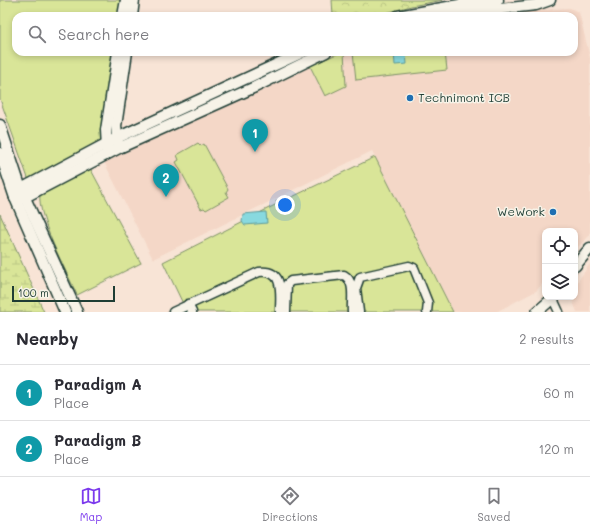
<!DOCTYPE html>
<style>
body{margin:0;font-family:Mali,sans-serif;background:#f2f2f3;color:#2b2b33}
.controls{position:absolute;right:12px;bottom:12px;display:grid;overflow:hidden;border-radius:8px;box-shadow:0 2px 6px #0003}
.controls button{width:36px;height:36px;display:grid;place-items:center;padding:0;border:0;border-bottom:1px solid #e1e1e2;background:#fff;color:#2b2b33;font:20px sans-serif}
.scale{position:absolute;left:12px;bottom:10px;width:103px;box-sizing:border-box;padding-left:4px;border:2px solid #1f3d34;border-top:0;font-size:11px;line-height:14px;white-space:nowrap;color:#1f3d34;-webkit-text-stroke:3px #f7f3e8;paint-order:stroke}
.you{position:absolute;left:285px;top:205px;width:14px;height:14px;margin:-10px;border:3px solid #fff;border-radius:50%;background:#1a73e8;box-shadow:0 0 0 6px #1a73e833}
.badge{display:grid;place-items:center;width:26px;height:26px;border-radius:50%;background:#7c3aed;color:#fff;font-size:13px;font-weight:700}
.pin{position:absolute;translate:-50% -33px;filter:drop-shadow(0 1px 2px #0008)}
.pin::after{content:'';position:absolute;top:21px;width:14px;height:12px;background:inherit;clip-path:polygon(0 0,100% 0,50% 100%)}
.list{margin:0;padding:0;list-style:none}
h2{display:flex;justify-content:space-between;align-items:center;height:52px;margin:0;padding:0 16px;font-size:17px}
h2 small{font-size:13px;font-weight:400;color:#7c7c81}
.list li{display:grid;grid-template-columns:26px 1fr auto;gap:12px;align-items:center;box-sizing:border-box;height:56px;padding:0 16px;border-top:1px solid #e1e1e2}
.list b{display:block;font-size:15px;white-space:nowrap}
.list p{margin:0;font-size:13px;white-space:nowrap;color:#7c7c81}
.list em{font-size:13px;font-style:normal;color:#7c7c81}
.icon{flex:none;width:22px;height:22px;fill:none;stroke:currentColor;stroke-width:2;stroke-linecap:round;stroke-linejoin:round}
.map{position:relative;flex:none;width:590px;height:312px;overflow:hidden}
.search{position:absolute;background:#fff;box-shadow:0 2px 6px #0003;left:12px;right:12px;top:12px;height:44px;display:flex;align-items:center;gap:10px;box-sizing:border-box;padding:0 14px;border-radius:12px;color:#7c7c81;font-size:15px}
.sheet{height:164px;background:#fff}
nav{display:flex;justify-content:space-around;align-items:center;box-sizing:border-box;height:56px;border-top:1px solid #e1e1e2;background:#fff;font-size:11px;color:#7c7c81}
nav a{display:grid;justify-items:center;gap:2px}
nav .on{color:#7c3aed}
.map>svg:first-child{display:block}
.built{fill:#f4d7c7}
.grass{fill:#d9e598;stroke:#7c9166}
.wetland{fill:url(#wetland-marsh);stroke:#7c9166}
.park{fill:url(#park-crowns);stroke:#7c9166}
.water{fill:#88d9df;stroke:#5e9b9b}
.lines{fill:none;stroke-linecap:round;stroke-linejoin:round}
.minor-casing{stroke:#1f3d34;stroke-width:11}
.tertiary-casing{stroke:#1f3d34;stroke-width:13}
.minor{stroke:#f7f3e8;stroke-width:8}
.tertiary{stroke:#f7f3e8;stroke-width:10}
.poi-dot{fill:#1f6fb2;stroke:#f7f3e8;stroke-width:1.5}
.labels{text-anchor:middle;stroke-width:3;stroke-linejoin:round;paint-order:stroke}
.poi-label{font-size:12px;fill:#1f3d34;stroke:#f7f3e8;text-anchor:start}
</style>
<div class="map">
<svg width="590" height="312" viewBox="0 0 590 312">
<defs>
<pattern id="wetland-marsh" width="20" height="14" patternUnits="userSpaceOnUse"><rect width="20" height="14" fill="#d9e598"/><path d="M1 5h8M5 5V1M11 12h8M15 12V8" fill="none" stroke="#bac584"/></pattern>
<pattern id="park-crowns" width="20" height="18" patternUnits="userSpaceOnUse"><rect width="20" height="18" fill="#d9e598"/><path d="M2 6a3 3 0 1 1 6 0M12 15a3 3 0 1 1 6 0" fill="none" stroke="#bac584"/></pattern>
</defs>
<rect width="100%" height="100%" fill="#f8e4d6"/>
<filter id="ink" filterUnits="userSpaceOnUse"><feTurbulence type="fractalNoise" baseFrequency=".025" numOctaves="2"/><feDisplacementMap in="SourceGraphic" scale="8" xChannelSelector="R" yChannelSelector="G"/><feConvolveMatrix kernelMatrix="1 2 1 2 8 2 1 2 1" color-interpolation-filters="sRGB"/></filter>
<g filter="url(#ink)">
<!-- built -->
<g class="built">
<path d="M570 8 579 12 590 58V235L575 250V231H545V281L536 291 496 312H453L372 151 153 259 104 162 337 52H574V16H463Z"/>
<path d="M590 264V312H577L571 297H575V285Z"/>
</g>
<!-- grass -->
<g class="grass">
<path d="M0 0H122L119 16H16V52H114L101 142 29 181 0 99Z"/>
<path d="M341 52H344L346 86 325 96 310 66Z"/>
<path d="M353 52H445L447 70 356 80Z"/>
<path d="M198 143 201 146 204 144 228 189 226 192 229 197 206 210 204 208 201 209 176 162 179 160 177 155Z"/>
<path d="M375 157 453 312H187L163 262 277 204 276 201 289 196 290 198Z"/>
<path d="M90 168 141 263 77 295C67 272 37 217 40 194Z"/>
</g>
<!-- wetland -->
<path class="wetland" d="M0 214 44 312H0Z"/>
<!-- park -->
<path class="park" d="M332 0H443L411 6 375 16H333Z"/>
<!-- water -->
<g class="water">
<path d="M394 52H406L407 64 395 65Z"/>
<path d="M266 212 267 223 245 225 242 221 243 214Z"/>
</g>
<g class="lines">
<!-- minor casing -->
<g class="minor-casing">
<g id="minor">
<path d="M553 299 559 312"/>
<path d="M188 304 192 312"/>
<path d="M173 312 259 272C285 269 280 294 280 312"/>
<path d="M286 312 287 284 291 281 344 275C356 282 351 300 352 312"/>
<path d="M359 312 356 288 360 277 409 266 414 268 428 303 427 312"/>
</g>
</g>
<!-- tertiary casing -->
<g class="tertiary-casing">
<g id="tertiary">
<path d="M123 16 126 0"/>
<path d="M132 16 134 0"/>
<path d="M398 16 459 5 498 0"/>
<path d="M439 16 536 5 550 0"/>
<path d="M0 125 21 189 77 312"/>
<path d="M118 145 116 126 127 52"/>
<path d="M107 148 106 130 118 52"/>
<path d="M0 153 15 198 65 312"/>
<path d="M15 198 25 197 119 148 255 87 326 52"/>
<path d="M15 198 21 189 117 138 303 52"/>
<path d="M575 266 590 248"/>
<path d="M537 312 554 297"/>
</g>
</g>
<!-- minor -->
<use href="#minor" class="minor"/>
<!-- tertiary -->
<use href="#tertiary" class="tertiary"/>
</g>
</g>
<!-- markers -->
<g class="poi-dot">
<circle cx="410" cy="98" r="4"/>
<circle cx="553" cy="212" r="4"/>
</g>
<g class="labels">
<!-- poi labels -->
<g class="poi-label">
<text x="418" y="102">Technimont ICB</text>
<text x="545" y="216" text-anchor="end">WeWork</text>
</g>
</g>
</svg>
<div class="controls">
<button><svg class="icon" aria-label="locate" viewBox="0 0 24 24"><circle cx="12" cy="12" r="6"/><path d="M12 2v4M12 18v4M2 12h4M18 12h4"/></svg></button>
<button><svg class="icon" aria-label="layers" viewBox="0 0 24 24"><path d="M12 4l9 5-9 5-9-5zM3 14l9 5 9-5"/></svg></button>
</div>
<div class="scale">100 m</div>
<div class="you"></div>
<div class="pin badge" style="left:255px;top:152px;background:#0f9aa8">1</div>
<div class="pin badge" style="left:166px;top:197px;background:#0f9aa8">2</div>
<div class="search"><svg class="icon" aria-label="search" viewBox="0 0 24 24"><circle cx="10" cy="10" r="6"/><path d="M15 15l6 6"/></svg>Search here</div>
</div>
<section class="sheet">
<h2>Nearby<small>2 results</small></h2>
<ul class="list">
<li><span class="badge" style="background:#0f9aa8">1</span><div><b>Paradigm A</b><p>Place</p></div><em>60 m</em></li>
<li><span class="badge" style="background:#0f9aa8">2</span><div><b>Paradigm B</b><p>Place</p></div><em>120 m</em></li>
</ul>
</section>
<nav>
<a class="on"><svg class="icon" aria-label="map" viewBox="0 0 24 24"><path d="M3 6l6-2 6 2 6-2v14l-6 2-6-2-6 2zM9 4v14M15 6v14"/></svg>Map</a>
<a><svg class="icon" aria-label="directions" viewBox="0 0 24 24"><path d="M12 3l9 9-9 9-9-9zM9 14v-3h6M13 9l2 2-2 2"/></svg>Directions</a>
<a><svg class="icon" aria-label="saved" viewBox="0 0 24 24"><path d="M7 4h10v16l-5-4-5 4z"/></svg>Saved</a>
</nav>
